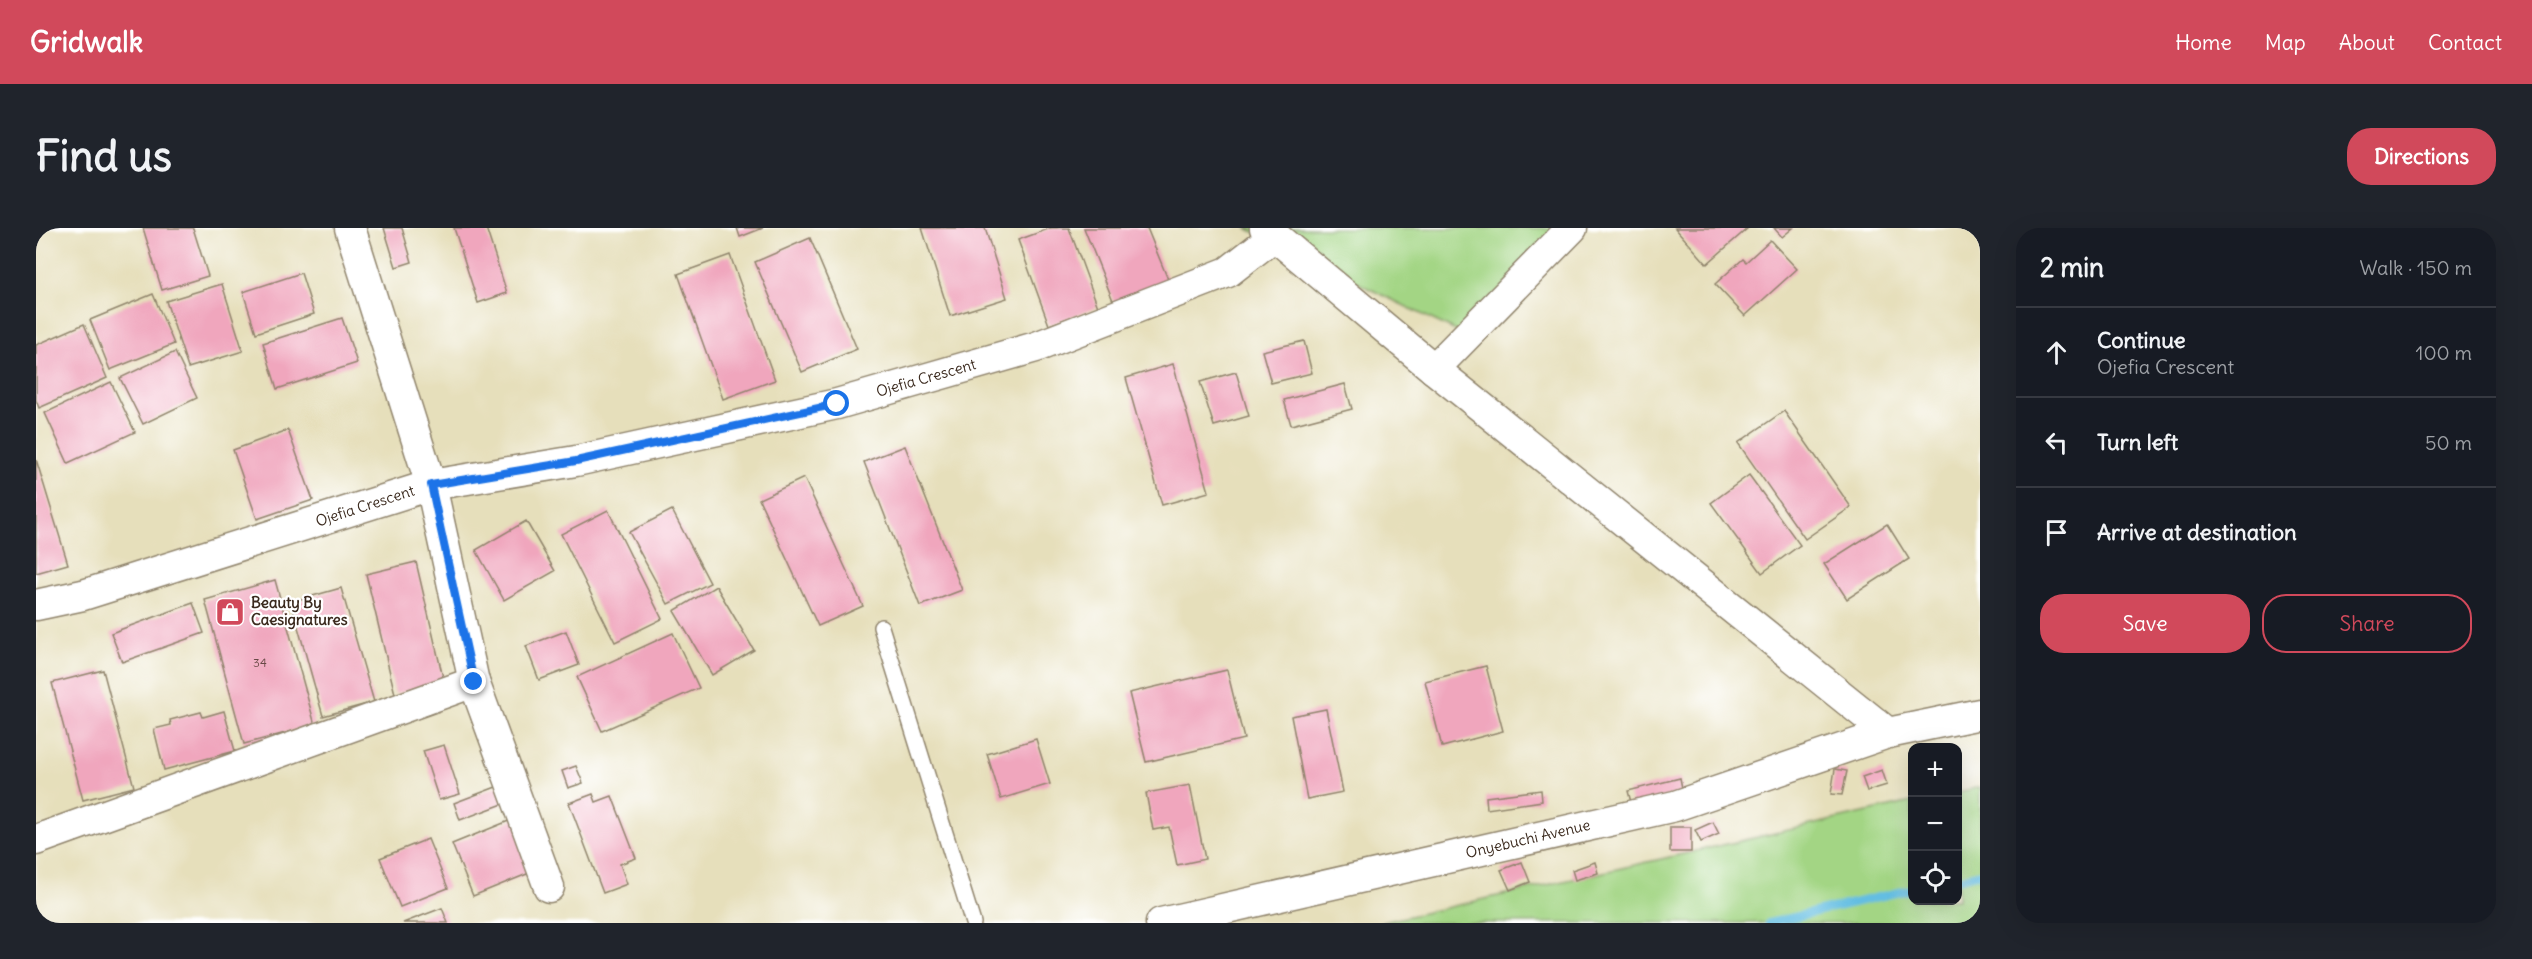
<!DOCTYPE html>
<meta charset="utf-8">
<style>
body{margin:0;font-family:Delius,sans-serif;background:#20242c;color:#f1f3f6}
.controls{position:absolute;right:18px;bottom:18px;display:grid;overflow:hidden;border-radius:12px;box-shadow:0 6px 24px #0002}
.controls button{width:54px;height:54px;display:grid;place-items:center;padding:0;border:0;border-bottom:2px solid #363941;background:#171b24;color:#f1f3f6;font:30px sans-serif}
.stop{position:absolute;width:18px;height:18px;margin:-14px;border:4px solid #1a73e8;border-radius:50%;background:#fff}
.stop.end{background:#1a73e8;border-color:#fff;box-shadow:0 2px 6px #0008}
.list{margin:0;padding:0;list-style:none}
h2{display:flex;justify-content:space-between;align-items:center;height:78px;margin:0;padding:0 24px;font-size:26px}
h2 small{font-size:20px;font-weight:400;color:#9ea1a6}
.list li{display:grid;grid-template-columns:39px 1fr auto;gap:18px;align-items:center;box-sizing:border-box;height:90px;padding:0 24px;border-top:2px solid #363941}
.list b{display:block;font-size:22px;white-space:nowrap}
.list p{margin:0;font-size:20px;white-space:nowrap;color:#9ea1a6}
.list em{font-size:20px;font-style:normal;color:#9ea1a6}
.actions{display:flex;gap:12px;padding:18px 24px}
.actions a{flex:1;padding:14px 0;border:2px solid #d1495b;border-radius:24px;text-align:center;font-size:21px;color:#d1495b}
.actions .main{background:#d1495b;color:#fff}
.icon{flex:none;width:33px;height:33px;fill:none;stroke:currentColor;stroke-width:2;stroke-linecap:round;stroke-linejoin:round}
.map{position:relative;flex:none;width:1944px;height:695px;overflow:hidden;border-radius:24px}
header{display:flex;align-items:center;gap:36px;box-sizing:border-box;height:84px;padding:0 30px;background:#d1495b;color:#fff}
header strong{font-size:28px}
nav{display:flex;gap:33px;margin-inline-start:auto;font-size:21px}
.intro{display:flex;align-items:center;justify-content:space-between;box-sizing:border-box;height:144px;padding:0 36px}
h1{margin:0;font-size:42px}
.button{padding:15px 27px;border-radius:24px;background:#d1495b;color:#fff;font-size:21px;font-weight:700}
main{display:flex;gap:36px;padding:0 36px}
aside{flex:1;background:#171b24;border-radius:24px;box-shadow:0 6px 24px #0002}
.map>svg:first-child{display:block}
.green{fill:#a3d584;stroke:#6f8051;stroke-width:1.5}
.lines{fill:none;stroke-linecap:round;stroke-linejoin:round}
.stream{stroke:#64bee2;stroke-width:8}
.building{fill:#f0a6bd}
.lane-casing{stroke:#90846c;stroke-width:18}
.street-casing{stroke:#90846c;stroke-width:33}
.lane{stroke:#fff;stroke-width:15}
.street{stroke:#fff;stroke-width:30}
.route{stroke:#1a73e8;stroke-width:8}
.labels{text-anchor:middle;stroke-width:4.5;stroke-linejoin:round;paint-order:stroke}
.number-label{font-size:12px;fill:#684946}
.street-label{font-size:15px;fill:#3b2a1e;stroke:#fff}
.poi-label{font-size:15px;font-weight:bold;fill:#3b2a1e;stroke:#fff;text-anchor:start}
</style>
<header>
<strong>Gridwalk</strong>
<nav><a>Home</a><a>Map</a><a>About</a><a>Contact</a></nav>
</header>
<div class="intro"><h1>Find us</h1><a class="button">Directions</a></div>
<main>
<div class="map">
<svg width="1944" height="695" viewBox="0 0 1944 695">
<rect width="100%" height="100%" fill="#fff"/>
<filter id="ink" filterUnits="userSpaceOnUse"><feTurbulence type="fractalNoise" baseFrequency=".0167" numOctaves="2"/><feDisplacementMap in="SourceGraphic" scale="12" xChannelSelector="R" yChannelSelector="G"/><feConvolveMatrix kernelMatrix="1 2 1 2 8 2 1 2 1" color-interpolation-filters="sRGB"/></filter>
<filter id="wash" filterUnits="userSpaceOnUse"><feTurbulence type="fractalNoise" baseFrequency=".008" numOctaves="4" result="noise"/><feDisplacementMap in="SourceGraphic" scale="24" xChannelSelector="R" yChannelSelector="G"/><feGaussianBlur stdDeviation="1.35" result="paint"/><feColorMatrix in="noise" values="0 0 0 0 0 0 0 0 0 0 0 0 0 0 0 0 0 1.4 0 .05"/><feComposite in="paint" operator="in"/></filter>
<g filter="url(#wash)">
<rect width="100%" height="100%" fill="#e6dfbb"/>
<!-- green -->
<g class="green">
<path d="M1210 0H1520L1432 109Z"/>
<path d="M1944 559V695H1343L1876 574V672H1922V564Z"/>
</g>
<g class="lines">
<!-- stream -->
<g class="stream">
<path d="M1922 651 1944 645"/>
<path d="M1733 695 1876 661"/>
</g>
</g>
<g id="blocks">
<!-- building -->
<g class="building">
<path d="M107 0H157L172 48 126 62Z"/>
<path d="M348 0H366L376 34 360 39Z"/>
<path d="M418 0H450L471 65 442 75Z"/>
<path d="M701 0H727L704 9Z"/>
<path d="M886 0H949L971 70 914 88Z"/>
<path d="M1015 0H1033L1062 79 1013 97 982 12Z"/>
<path d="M1048 0H1111L1133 54 1078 75Z"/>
<path d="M1639 0H1712L1671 36Z"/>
<path d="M1738 0H1757L1746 9Z"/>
<path d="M774 10 821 121 766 144 719 34Z"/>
<path d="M1734 12 1761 41 1709 88 1679 56 1707 31 1710 34Z"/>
<path d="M694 27 739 152 687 171 642 46Z"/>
<path d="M265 45 278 86 220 105 207 64Z"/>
<path d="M186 56 207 123 152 140 130 73Z"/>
<path d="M117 66 138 116 74 142 54 92Z"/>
<path d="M306 90 321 135 241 161 227 115Z"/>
<path d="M48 96 71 150 3 180 0 172V117Z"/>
<path d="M1268 113 1276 145 1235 155 1226 123Z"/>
<path d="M139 124 161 170 107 196 84 150Z"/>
<path d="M1137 136 1173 264 1126 277 1090 150Z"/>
<path d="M1200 144 1213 188 1178 198 1164 154Z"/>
<path d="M75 154 99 204 32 235 9 185Z"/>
<path d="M1309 156 1316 181 1255 197 1248 172Z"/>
<path d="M1748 183 1815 279 1769 311 1702 215Z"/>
<path d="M252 202 277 272 221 291 197 222Z"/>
<path d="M869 218 926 362 884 378 828 234Z"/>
<path d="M0 231 32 336 0 345Z"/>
<path d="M1713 247 1764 317 1726 345 1675 275Z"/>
<path d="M768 250 827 378 782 398 723 271Z"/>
<path d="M572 282 626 391 579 414 525 306Z"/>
<path d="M636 282 674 355 632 376 593 304Z"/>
<path d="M490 293 519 343 468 372 440 322Z"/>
<path d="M1851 296 1873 331 1811 371 1788 336Z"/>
<path d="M380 334 408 454 359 466 330 346Z"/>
<path d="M239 352 279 497 208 516 169 372Z"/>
<path d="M680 358 718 422 676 447 638 383Z"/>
<path d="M305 360 338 474 287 488 255 374Z"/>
<path d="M157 375 168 405 86 434 75 405Z"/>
<path d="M530 403 543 437 503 452 490 418Z"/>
<path d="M637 405 663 460 566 503 541 449Z"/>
<path d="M1450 438 1467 503 1406 519 1389 453Z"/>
<path d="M67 442 98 559 47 572 16 455Z"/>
<path d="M1191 442 1208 511 1110 534 1093 465Z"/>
<path d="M1290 481 1307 564 1271 571 1255 488Z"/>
<path d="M188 483 199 523 128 542 118 501 135 497 134 492 165 484 167 489Z"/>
<path d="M1000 511 1014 556 965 571 951 526Z"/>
<path d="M408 517 424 566 403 572 387 523Z"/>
<path d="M540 538 547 555 532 560 526 543Z"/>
<path d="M1799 541 1811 543 1806 567 1795 566Z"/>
<path d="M1846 542 1851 557 1831 563 1826 549Z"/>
<path d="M1644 550 1647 565 1596 578 1592 563Z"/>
<path d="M468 556 475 573 424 592 418 575Z"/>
<path d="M1154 557 1169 631 1141 637 1133 599 1117 602 1110 565Z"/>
<path d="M1505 562 1506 573 1451 581 1450 569Z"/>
<path d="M557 566 560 574 576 568 600 630 584 636 591 656 567 665 533 575Z"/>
<path d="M480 590 501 642 437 668 416 616Z"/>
<path d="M1677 594 1683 606 1665 614 1659 602Z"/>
<rect x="1634" y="599" width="21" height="25"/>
<path d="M392 611 412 660 364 679 344 630Z"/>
<path d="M1486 634 1494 654 1474 662 1465 642Z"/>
<path d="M1559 634 1562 645 1539 652 1536 642Z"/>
<path d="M406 680 412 695H367Z"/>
</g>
</g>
</g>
<g filter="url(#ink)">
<use href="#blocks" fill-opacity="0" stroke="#90846c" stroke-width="1.5"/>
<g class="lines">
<!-- lane casing -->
<g class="lane-casing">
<path id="lane" d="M845 399 937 695"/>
</g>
<!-- street casing -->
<g class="street-casing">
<g id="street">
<path d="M314 0 395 257 438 454 513 659"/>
<path d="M1229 0 1398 141 1852 505"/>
<path d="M1398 141 1536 0"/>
<path d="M0 377 47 367 395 257 540 233 801 176 1000 119 1192 44 1238 8"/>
<path d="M0 612 438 454"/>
<path d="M1125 695 1639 578 1852 505 1944 486"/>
</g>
</g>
<!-- lane -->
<use href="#lane" class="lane"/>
<!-- street -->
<use href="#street" class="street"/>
</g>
</g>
<g class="lines" filter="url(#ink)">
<!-- route -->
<path class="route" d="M438 454 395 257 540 233 801 176"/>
</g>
<!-- icons -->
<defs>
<g id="shop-square" transform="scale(1.5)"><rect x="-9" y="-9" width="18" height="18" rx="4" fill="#d1495b" stroke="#fff"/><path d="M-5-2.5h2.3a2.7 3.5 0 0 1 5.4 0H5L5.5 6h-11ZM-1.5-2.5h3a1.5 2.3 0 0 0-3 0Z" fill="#fff"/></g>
</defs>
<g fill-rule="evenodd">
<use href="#shop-square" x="194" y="384"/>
</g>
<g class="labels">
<!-- number labels -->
<g class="number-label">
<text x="224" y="439">34</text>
</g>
<!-- street labels -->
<g class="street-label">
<text transform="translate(890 150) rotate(-16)" y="5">Ojefia Crescent</text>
<text transform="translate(329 278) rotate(-18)" y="5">Ojefia Crescent</text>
<text transform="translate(1492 611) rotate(-13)" y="5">Onyebuchi Avenue</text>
</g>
<!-- poi labels -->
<g class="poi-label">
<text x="215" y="380">Beauty By<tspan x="215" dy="17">Caesignatures</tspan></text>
</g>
</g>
</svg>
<div class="controls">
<button>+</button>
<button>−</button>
<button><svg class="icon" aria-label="locate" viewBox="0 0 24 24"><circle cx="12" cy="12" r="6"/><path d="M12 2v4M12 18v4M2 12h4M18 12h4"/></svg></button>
</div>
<div class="stop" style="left:801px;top:176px"></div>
<div class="stop end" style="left:438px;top:454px"></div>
</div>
<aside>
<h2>2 min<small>Walk · 150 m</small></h2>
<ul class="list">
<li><svg class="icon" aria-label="ahead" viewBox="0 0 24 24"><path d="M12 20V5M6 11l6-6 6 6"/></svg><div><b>Continue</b><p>Ojefia Crescent</p></div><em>100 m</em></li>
<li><svg class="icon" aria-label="left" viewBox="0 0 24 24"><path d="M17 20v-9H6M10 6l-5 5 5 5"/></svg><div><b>Turn left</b></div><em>50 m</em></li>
<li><svg class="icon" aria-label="arrive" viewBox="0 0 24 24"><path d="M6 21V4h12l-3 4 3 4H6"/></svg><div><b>Arrive at destination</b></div></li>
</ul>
<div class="actions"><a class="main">Save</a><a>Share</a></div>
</aside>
</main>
